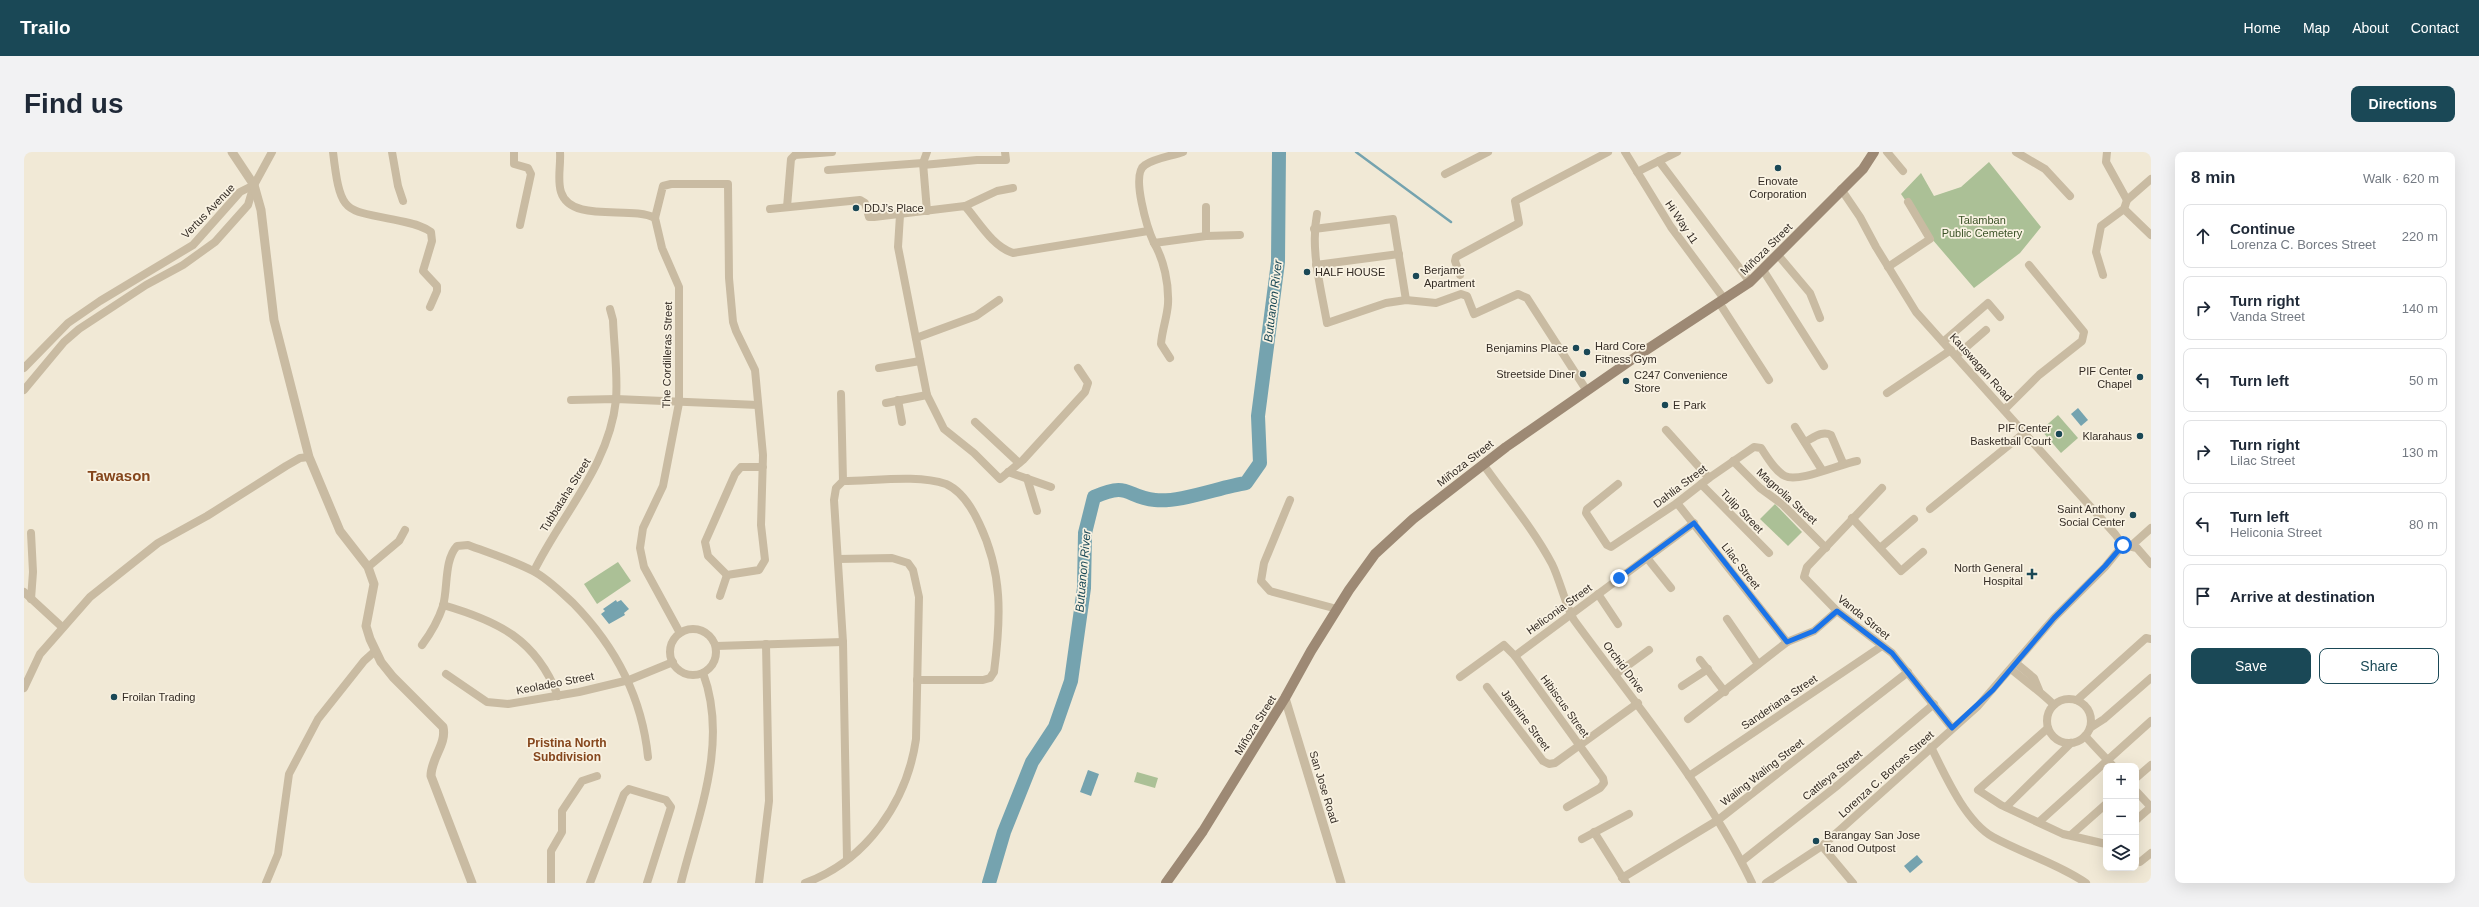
<!DOCTYPE html>
<meta charset="utf-8">
<style>
body{margin:0;font-family:Helvetica,sans-serif;background:#f2f2f3;color:#1f2937}
.controls{position:absolute;right:12px;bottom:12px;display:grid;overflow:hidden;border-radius:8px;box-shadow:0 4px 16px #0002}
.controls button{width:36px;height:36px;display:grid;place-items:center;padding:0;border:0;border-bottom:1px solid #e0e1e3;background:#fff;color:#1f2937;font:20px sans-serif}
.stop{position:absolute;width:12px;height:12px;margin:-9px;border:3px solid #1a73e8;border-radius:50%;background:#fff}
.stop.end{background:#1a73e8;border-color:#fff;box-shadow:0 1px 4px #0008}
.list{margin:0;padding:0;list-style:none}
h2{display:flex;justify-content:space-between;align-items:center;height:52px;margin:0;padding:0 16px;font-size:17px}
h2 small{font-size:13px;font-weight:400;color:#747a83}
.list li{display:grid;grid-template-columns:26px 1fr auto;gap:12px;align-items:center;box-sizing:border-box;height:64px;margin:0 8px 8px;padding:0 8px;border:1px solid #e0e1e3;border-radius:8px}
.list b{display:block;font-size:15px;white-space:nowrap}
.list p{margin:0;font-size:13px;white-space:nowrap;color:#747a83}
.list em{font-size:13px;font-style:normal;color:#747a83}
.actions{display:flex;gap:8px;padding:12px 16px}
.actions a{flex:1;padding:9px 0;border:1px solid #1a4856;border-radius:8px;text-align:center;font-size:14px;color:#1a4856}
.actions .main{background:#1a4856;color:#fff}
.icon{flex:none;width:22px;height:22px;fill:none;stroke:currentColor;stroke-width:2;stroke-linecap:round;stroke-linejoin:round}
.map{position:relative;flex:none;width:2127px;height:731px;overflow:hidden;border-radius:8px}
header{display:flex;align-items:center;gap:24px;box-sizing:border-box;height:56px;padding:0 20px;background:#1a4856;color:#fff}
header strong{font-size:19px}
nav{display:flex;gap:22px;margin-inline-start:auto;font-size:14px}
.intro{display:flex;align-items:center;justify-content:space-between;box-sizing:border-box;height:96px;padding:0 24px}
h1{margin:0;font-size:28px}
.button{padding:10px 18px;border-radius:8px;background:#1a4856;color:#fff;font-size:14px;font-weight:700}
main{display:flex;gap:24px;padding:0 24px}
aside{flex:1;background:#fff;border-radius:8px;box-shadow:0 4px 16px #0002}
.map>svg:first-child{display:block}
.green{fill:#abc096}
.water{fill:#75a3af}
.lines{fill:none;stroke-linecap:round;stroke-linejoin:round}
.stream{stroke:#75a3af;stroke-width:2.5}
.river{stroke:#75a3af;stroke-width:14}
.minor{stroke:#c9bba2;stroke-width:8}
.tertiary{stroke:#c9bba2;stroke-width:9}
.secondary{stroke:#9d8974;stroke-width:10}
.route{stroke:#1a73e8;stroke-width:5}
.poi-dot{fill:#1a4856;stroke:#f9f2e2;stroke-width:1.5}
.labels{text-anchor:middle;stroke-width:3.5;stroke-linejoin:round;paint-order:stroke}
.poi-label{font-size:11px;fill:#342c25;stroke:#f9f2e2;text-anchor:start}
.street-label{font-size:11px;fill:#342c25;stroke:#f9f2e2}
.park-label{font-size:11px;fill:#3c5328;stroke:#f9f2e2}
.water-label{font-size:12px;font-style:italic;fill:#1a4856;stroke:#f9f2e2}
.neighbourhood-label{font-size:12px;font-weight:bold;fill:#85461c;stroke:#f9f2e2}
.district-label{font-size:15px;font-weight:bold;fill:#85461c;stroke:#f9f2e2}
</style>
<header>
<strong>Trailo</strong>
<nav><a>Home</a><a>Map</a><a>About</a><a>Contact</a></nav>
</header>
<div class="intro"><h1>Find us</h1><a class="button">Directions</a></div>
<main>
<div class="map">
<svg width="2127" height="731" viewBox="0 0 2127 731">
<rect width="100%" height="100%" fill="#f1e9d6"/>
<!-- green -->
<g class="green">
<path d="M1965 10 2017 75 1996 101 1950 136 1908 87 1877 42 1897 21 1910 44 1937 35Z"/>
<path d="M2034 263 2054 286 2037 301 2017 278Z"/>
<path d="M1751 352 1778 380 1764 394 1736 367Z"/>
<path d="M594 410 607 429 573 452 560 432Z"/>
<path d="M1113 620 1134 626 1131 636 1110 630Z"/>
</g>
<!-- water -->
<g class="water">
<path d="M2054 256 2064 268 2057 274 2047 262Z"/>
<path d="M592 448 593 450 597 448 605 457 600 461 601 463 585 472 577 462 581 459 579 457Z"/>
<path d="M1064 618 1075 622 1067 644 1056 640Z"/>
<path d="M1893 703 1899 710 1886 721 1880 714Z"/>
</g>
<g class="lines">
<!-- stream -->
<path class="stream" d="M1332 0 1427 70"/>
<!-- river -->
<path class="river" d="M965 731 980 680 1008 610 1031 575 1047 529 1060 436 1061 381 1070 345C1106 329 1101 345 1131 348 1155 351 1196 335 1222 331L1236 311 1234 264 1254 110 1255 0"/>
<!-- minor -->
<g class="minor">
<path d="M309 0C317 68 321 56 381 70 390 72 399 74 407 80L408 89 399 119 413 134V139L406 155"/>
<path d="M368 0 374 34 379 49"/>
<path d="M490 0V12L504 16 507 22 496 73"/>
<path d="M536 0C537 13 533 28 537 40 547 72 608 53 631 66"/>
<path d="M1159 0C1148 4 1131 6 1121 13 1106 22 1124 78 1130 91L1182 84 1216 83"/>
<path d="M1601 0 1647 75 1701 148"/>
<path d="M1863 0 1879 19"/>
<path d="M1992 0 2021 17 2046 44"/>
<path d="M2083 0 2082 10 2103 48"/>
<path d="M1635 9 1726 130"/>
<path d="M899 13 953 8H982L981 0"/>
<path d="M804 18 899 11"/>
<path d="M1613 20 1653 0"/>
<path d="M1421 22 1464 0"/>
<path d="M1817 37 1836 65 1852 95 1892 160 2091 382 2099 393"/>
<path d="M941 54 973 39 989 36"/>
<path d="M763 55 767 7 771 3 808 0"/>
<path d="M1182 55V84"/>
<path d="M746 57 836 48 841 51 845 65H850L941 54C955 70 968 94 989 101L1124 79"/>
<path d="M2100 57 2127 83"/>
<path d="M903 59 899 11 903 0"/>
<path d="M1293 62C1286 98 1297 136 1303 171L1362 151 1382 148 1412 151 1437 142 1443 144 1450 162 1494 142 1503 146 1563 239"/>
<path d="M876 63 874 95 903 243 920 277 950 301 976 327 999 308 1061 240 1064 231 1054 216"/>
<path d="M1290 77 1369 67 1382 148"/>
<path d="M1130 91C1140 108 1145 132 1144 152 1143 166 1138 178 1137 192L1146 206"/>
<path d="M1754 103 1786 141 1796 166"/>
<path d="M1292 113 1375 102"/>
<path d="M1864 115 1906 87 1884 50"/>
<path d="M1739 118 1800 214"/>
<path d="M1436 123 1431 109 1432 105 1495 71 1491 49 1584 0"/>
<path d="M2079 123 2072 100 2077 74 2100 57 2103 48 2127 27"/>
<path d="M1696 152 1745 228"/>
<path d="M892 186 952 164 975 148"/>
<path d="M1919 190 1964 151 1976 165"/>
<path d="M1932 204 1962 178"/>
<path d="M0 216 44 171 76 149 169 93 216 40 230 33"/>
<path d="M855 216 896 209"/>
<path d="M0 238 40 190 55 177 122 133 159 113 191 90 224 53 230 33 248 0"/>
<path d="M1863 241 1927 198"/>
<path d="M817 242 819 329"/>
<path d="M547 248 592 247 734 253"/>
<path d="M874 248 878 270"/>
<path d="M862 251 903 243"/>
<path d="M1980 258 2015 223 2058 189 2060 180 2005 113"/>
<path d="M951 270 995 311"/>
<path d="M1771 275 1798 318"/>
<path d="M1642 278 1685 326"/>
<path d="M1781 290C1789 286 1798 278 1807 283L1819 311"/>
<path d="M1709 309 1736 336 1758 352 1802 396"/>
<path d="M1459 312C1482 345 1509 376 1528 412 1536 428 1542 455 1550 468 1612 553 1682 635 1728 731"/>
<path d="M984 320 1027 335"/>
<path d="M1003 326 1013 359"/>
<path d="M1594 332 1563 357 1562 361 1583 393 1587 395 1653 351 1685 326 1730 295 1737 296C1743 305 1751 319 1761 324 1774 331 1816 312 1833 309"/>
<path d="M1677 332 1745 401"/>
<path d="M1858 336 1783 415 1780 425 1813 459 1868 501 1928 576"/>
<path d="M1266 348 1240 411 1237 429 1246 439 1313 457"/>
<path d="M1653 351 1763 490"/>
<path d="M1906 357 2000 281"/>
<path d="M1828 366 1877 419 1899 400"/>
<path d="M2099 393 2113 396 2127 412"/>
<path d="M2107 394 2127 376"/>
<path d="M1856 396 1890 367"/>
<path d="M1623 406 1647 436"/>
<path d="M344 415 375 389 381 378"/>
<path d="M510 419C538 362 585 314 592 248 594 222 590 194 589 168L586 157"/>
<path d="M0 440 38 475"/>
<path d="M1574 442 1594 472"/>
<path d="M696 444 703 423"/>
<path d="M7 447 9 420 7 381"/>
<path d="M419 453C474 469 512 487 534 544"/>
<path d="M1703 467 1734 512"/>
<circle cx="669" cy="500" r="23"/>
<path d="M656 481 620 415 616 396 619 376 639 334 655 251V135L638 96 631 66 639 34 647 32H704L705 126 709 170 712 179 731 218 739 303 737 373 741 408 735 418 703 423 684 404 681 390 711 322 717 315H739"/>
<path d="M398 493C407 481 414 469 419 454 424 436 420 408 433 394L444 393C465 401 488 408 509 419 523 426 537 440 549 451 591 494 618 545 624 605"/>
<path d="M692 494 819 490"/>
<path d="M1491 504 1670 371"/>
<path d="M1676 508 1701 540"/>
<path d="M1992 511 2010 526 2015 538"/>
<path d="M1987 517C2001 529 2016 539 2030 553"/>
<path d="M422 522 463 550 484 552 555 540 605 528 649 510"/>
<path d="M1592 522 1625 498"/>
<path d="M1436 525 1480 493 1491 504 1579 626 1580 631 1576 636 1543 655"/>
<path d="M1658 534 1684 517"/>
<path d="M1463 535 1519 609 1525 612 1531 611 1614 551"/>
<path d="M0 536 16 502 66 445 134 391 183 364 262 314 276 306 285 305"/>
<circle cx="2045" cy="569" r="22"/>
<path d="M2053 548 2122 486 2127 487"/>
<path d="M1664 567 1763 490 1790 479 1813 459"/>
<path d="M2024 576 1954 638 1977 653 2039 682 2082 692"/>
<path d="M2066 576 2080 567 2127 526"/>
<path d="M2061 584 2089 614"/>
<path d="M1907 595C1921 623 1941 669 1969 685 2000 702 2033 711 2062 731"/>
<path d="M1665 624 1858 494"/>
<path d="M2112 626 2127 613"/>
<path d="M2112 639 2127 655"/>
<path d="M1982 655 2047 591"/>
<path d="M2112 668 2127 655"/>
<path d="M2015 670 2127 569"/>
<path d="M1570 680 1602 731"/>
<path d="M2047 683 2082 652"/>
<path d="M1558 687 1605 662"/>
<path d="M1798 694 1829 731"/>
<path d="M823 707 819 490 810 348 812 336 819 329C849 329 894 322 922 332 938 339 948 356 955 371 979 421 977 466 970 520L966 526 959 528H893"/>
<path d="M1718 709 1814 633 1910 552"/>
<path d="M2116 710 2127 701"/>
<path d="M1598 726 1694 668 1884 520"/>
<path d="M242 731 254 702 265 622 294 567 340 509 350 500"/>
<path d="M527 731V699L538 680V659L558 629 573 624"/>
<path d="M566 731 600 642 605 637 642 648 647 655 623 731"/>
<path d="M657 731C674 663 705 591 679 521"/>
<path d="M735 731 745 649 742 492"/>
<path d="M781 731C842 709 883 650 892 587L895 445 889 418 884 411 868 406 814 407"/>
<path d="M1742 731 1798 694 1954 554 2030 466 2081 415 2099 393"/>
</g>
<!-- tertiary -->
<g class="tertiary">
<path d="M208 0 230 33 237 58 250 168 285 305 316 379 344 415 350 432 342 474 346 487 357 510 369 525 419 575C423 592 407 606 407 624L448 731"/>
<path d="M1261 546 1317 731"/>
</g>
<!-- secondary -->
<path class="secondary" d="M1142 731 1179 679 1261 546 1287 499 1325 438 1351 402 1389 367 1482 295 1613 204 1726 130 1839 17 1850 0"/>
</g>
<g class="lines">
<!-- route -->
<path class="route" d="M1595 426 1670 371 1763 490 1790 479 1813 459 1868 501 1928 576 1969 538 2030 466 2081 414 2099 393"/>
</g>
<!-- markers -->
<g class="poi-dot">
<circle cx="1754" cy="16" r="4"/>
<circle cx="832" cy="56" r="4"/>
<circle cx="1283" cy="120" r="4"/>
<circle cx="1392" cy="124" r="4"/>
<circle cx="1552" cy="196" r="4"/>
<circle cx="1563" cy="200" r="4"/>
<circle cx="1559" cy="222" r="4"/>
<circle cx="2116" cy="225" r="4"/>
<circle cx="1602" cy="229" r="4"/>
<circle cx="1641" cy="253" r="4"/>
<circle cx="2035" cy="282" r="4"/>
<circle cx="2116" cy="284" r="4"/>
<circle cx="2109" cy="363" r="4"/>
<path d="M2006 416h4v4h4v4h-4v4h-4v-4h-4v-4h4z"/>
<circle cx="90" cy="545" r="4"/>
<circle cx="1792" cy="689" r="4"/>
</g>
<g class="labels">
<!-- poi labels -->
<g class="poi-label">
<text x="1754" y="33" text-anchor="middle">Enovate<tspan x="1754" dy="13">Corporation</tspan></text>
<text x="840" y="60">DDJ’s Place</text>
<text x="1400" y="122">Berjame<tspan x="1400" dy="13">Apartment</tspan></text>
<text x="1291" y="124">HALF HOUSE</text>
<text x="1571" y="198">Hard Core<tspan x="1571" dy="13">Fitness Gym</tspan></text>
<text x="1544" y="200" text-anchor="end">Benjamins Place</text>
<text x="2108" y="223" text-anchor="end">PIF Center<tspan x="2108" dy="13">Chapel</tspan></text>
<text x="1551" y="226" text-anchor="end">Streetside Diner</text>
<text x="1610" y="227">C247 Convenience<tspan x="1610" dy="13">Store</tspan></text>
<text x="1649" y="257">E Park</text>
<text x="2027" y="280" text-anchor="end">PIF Center<tspan x="2027" dy="13">Basketball Court</tspan></text>
<text x="2108" y="288" text-anchor="end">Klarahaus</text>
<text x="2101" y="361" text-anchor="end">Saint Anthony<tspan x="2101" dy="13">Social Center</tspan></text>
<text x="1999" y="420" text-anchor="end">North General<tspan x="1999" dy="13">Hospital</tspan></text>
<text x="98" y="549">Froilan Trading</text>
<text x="1800" y="687">Barangay San Jose<tspan x="1800" dy="13">Tanod Outpost</tspan></text>
</g>
<!-- street labels -->
<g class="street-label">
<text transform="translate(184 59) rotate(-46)" y="4">Vertus Avenue</text>
<text transform="translate(1658 70) rotate(56)" y="4">Hi Way 11</text>
<text transform="translate(1742 97) rotate(-45)" y="4">Miñoza Street</text>
<text transform="translate(643 203) rotate(-89)" y="4">The Cordilleras Street</text>
<text transform="translate(1957 215) rotate(48)" y="4">Kauswagan Road</text>
<text transform="translate(1441 311) rotate(-38)" y="4">Miñoza Street</text>
<text transform="translate(1656 334) rotate(-37)" y="4">Dahlia Street</text>
<text transform="translate(541 343) rotate(-58)" y="4">Tubbataha Street</text>
<text transform="translate(1763 344) rotate(42)" y="4">Magnolia Street</text>
<text transform="translate(1718 359) rotate(46)" y="4">Tulip Street</text>
<text transform="translate(1717 414) rotate(52)" y="4">Lilac Street</text>
<text transform="translate(1535 457) rotate(-36)" y="4">Heliconia Street</text>
<text transform="translate(1840 465) rotate(39)" y="4">Vanda Street</text>
<text transform="translate(1600 515) rotate(53)" y="4">Orchid Drive</text>
<text transform="translate(531 531) rotate(-11)" y="4">Keoladeo Street</text>
<text transform="translate(1755 550) rotate(-34)" y="4">Sanderiana Street</text>
<text transform="translate(1541 554) rotate(54)" y="4">Hibiscus Street</text>
<text transform="translate(1502 568) rotate(53)" y="4">Jasmine Street</text>
<text transform="translate(1231 573) rotate(-58)" y="4">Miñoza Street</text>
<text transform="translate(1738 620) rotate(-38)" y="4">Waling Waling Street</text>
<text transform="translate(1862 622) rotate(-42)" y="4">Lorenza C. Borces Street</text>
<text transform="translate(1808 623) rotate(-39)" y="4">Cattleya Street</text>
<text transform="translate(1300 635) rotate(73)" y="4">San Jose Road</text>
</g>
<!-- park labels -->
<g class="park-label">
<text x="1958" y="72">Talamban<tspan x="1958" dy="13">Public Cemetery</tspan></text>
</g>
<!-- water labels -->
<g class="water-label">
<text transform="translate(1249 149) rotate(-83)" y="4">Butuanon River</text>
<text transform="translate(1059 419) rotate(-85)" y="4">Butuanon River</text>
</g>
<!-- neighbourhood labels -->
<g class="neighbourhood-label">
<text x="543" y="595">Pristina North<tspan x="543" dy="14">Subdivision</tspan></text>
</g>
<!-- district labels -->
<g class="district-label">
<text x="95" y="329">Tawason</text>
</g>
</g>
</svg>
<div class="controls">
<button>+</button>
<button>−</button>
<button><svg class="icon" aria-label="layers" viewBox="0 0 24 24"><path d="M12 4l9 5-9 5-9-5zM3 14l9 5 9-5"/></svg></button>
</div>
<div class="stop" style="left:2099px;top:393px"></div>
<div class="stop end" style="left:1595px;top:426px"></div>
</div>
<aside>
<h2>8 min<small>Walk · 620 m</small></h2>
<ul class="list">
<li><svg class="icon" aria-label="ahead" viewBox="0 0 24 24"><path d="M12 20V5M6 11l6-6 6 6"/></svg><div><b>Continue</b><p>Lorenza C. Borces Street</p></div><em>220 m</em></li>
<li><svg class="icon" aria-label="right" viewBox="0 0 24 24"><path d="M7 20v-9h11M14 6l5 5-5 5"/></svg><div><b>Turn right</b><p>Vanda Street</p></div><em>140 m</em></li>
<li><svg class="icon" aria-label="left" viewBox="0 0 24 24"><path d="M17 20v-9H6M10 6l-5 5 5 5"/></svg><div><b>Turn left</b></div><em>50 m</em></li>
<li><svg class="icon" aria-label="right" viewBox="0 0 24 24"><path d="M7 20v-9h11M14 6l5 5-5 5"/></svg><div><b>Turn right</b><p>Lilac Street</p></div><em>130 m</em></li>
<li><svg class="icon" aria-label="left" viewBox="0 0 24 24"><path d="M17 20v-9H6M10 6l-5 5 5 5"/></svg><div><b>Turn left</b><p>Heliconia Street</p></div><em>80 m</em></li>
<li><svg class="icon" aria-label="arrive" viewBox="0 0 24 24"><path d="M6 21V4h12l-3 4 3 4H6"/></svg><div><b>Arrive at destination</b></div></li>
</ul>
<div class="actions"><a class="main">Save</a><a>Share</a></div>
</aside>
</main>
